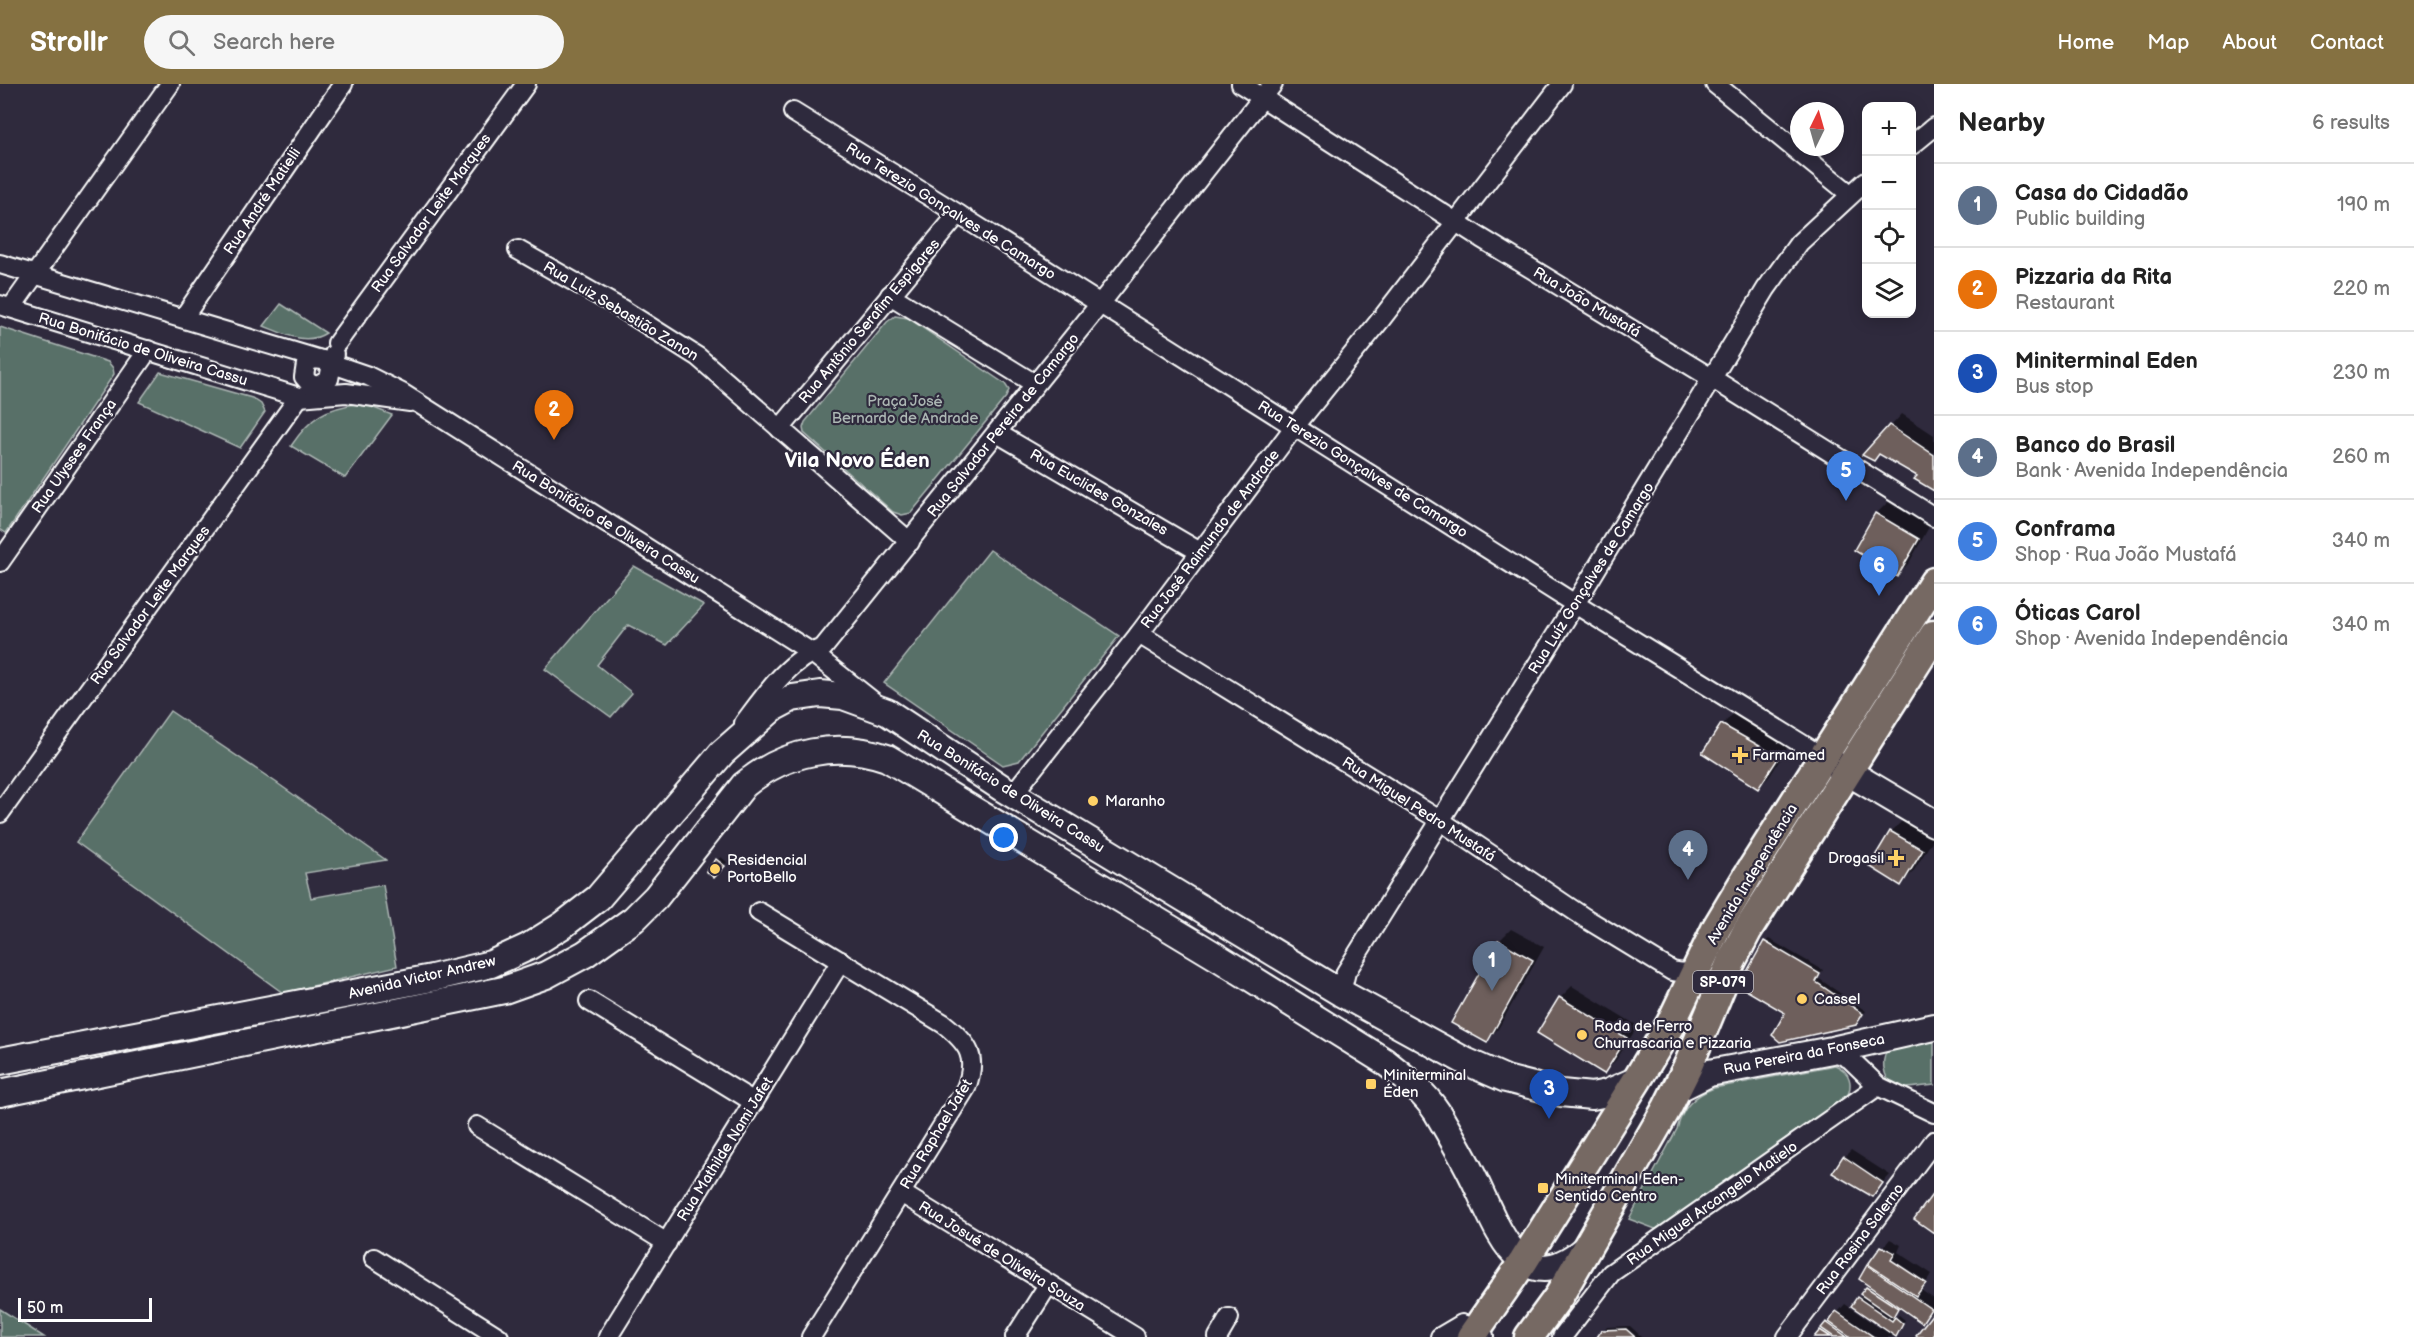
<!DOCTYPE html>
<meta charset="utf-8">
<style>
body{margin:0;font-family:"Balsamiq Sans",sans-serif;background:#f6f6f6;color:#222}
.controls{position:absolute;right:18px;top:18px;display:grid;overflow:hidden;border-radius:12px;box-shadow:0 3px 15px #0003}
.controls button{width:54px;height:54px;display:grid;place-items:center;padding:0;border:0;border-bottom:2px solid #e0e0e0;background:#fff;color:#222;font:30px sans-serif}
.compass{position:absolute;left:1790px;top:18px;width:54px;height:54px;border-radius:50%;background:#fff;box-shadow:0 3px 15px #0003;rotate:5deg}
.scale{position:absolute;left:18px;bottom:15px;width:134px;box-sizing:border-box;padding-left:6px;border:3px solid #fff;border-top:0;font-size:16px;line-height:21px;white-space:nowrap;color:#fff;-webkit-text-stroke:4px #2f2a3d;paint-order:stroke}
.you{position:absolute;left:1004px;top:754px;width:21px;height:21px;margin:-15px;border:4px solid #fff;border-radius:50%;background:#1a73e8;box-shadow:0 0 0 9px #1a73e833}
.badge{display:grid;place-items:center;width:39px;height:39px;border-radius:50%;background:#857141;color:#fff;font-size:20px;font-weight:700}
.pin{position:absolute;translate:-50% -50px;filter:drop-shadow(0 2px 3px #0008)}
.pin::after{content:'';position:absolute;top:32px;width:21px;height:18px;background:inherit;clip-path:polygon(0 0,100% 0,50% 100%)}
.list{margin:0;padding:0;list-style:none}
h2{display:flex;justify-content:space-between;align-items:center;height:78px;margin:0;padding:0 24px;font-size:26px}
h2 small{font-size:20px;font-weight:400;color:#767676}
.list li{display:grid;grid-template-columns:39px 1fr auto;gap:18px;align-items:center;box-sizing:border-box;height:84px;padding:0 24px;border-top:2px solid #e0e0e0}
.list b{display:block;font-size:22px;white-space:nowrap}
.list p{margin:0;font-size:20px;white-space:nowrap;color:#767676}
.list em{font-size:20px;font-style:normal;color:#767676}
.icon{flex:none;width:33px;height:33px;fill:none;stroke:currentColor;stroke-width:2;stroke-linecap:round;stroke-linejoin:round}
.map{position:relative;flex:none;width:1934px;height:1253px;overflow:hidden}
header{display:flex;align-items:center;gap:36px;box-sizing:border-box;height:84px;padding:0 30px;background:#857141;color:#fff}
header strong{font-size:28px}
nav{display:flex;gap:33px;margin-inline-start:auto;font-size:21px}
.search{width:420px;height:54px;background:#f6f6f6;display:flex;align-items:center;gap:15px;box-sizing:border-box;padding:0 21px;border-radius:33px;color:#767676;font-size:22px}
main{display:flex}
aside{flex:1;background:#fff}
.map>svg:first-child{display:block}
.green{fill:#596f68;stroke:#acb7b4;stroke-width:1.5}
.shadow{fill:#0007}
.building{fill:#6e5e5b;stroke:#fff;stroke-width:1.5}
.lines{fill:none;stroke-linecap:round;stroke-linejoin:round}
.minor-casing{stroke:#fff;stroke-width:22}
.secondary-casing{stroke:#fff;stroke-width:30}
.primary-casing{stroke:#fff;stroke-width:33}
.minor{stroke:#2f2a3d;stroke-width:18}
.secondary{stroke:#2f2a3d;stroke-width:26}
.primary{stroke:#766964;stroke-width:28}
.poi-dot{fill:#ffd166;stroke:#2f2a3d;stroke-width:2}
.labels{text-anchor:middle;stroke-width:4.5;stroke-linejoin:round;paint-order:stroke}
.shield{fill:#2f2a3d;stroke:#c1bfc5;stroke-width:1.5}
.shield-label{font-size:14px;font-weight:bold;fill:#fff}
.street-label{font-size:15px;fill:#fff;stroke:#2f2a3d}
.park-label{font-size:15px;fill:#acb7b4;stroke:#2f2a3d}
.poi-label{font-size:15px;fill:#fff;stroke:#2f2a3d;text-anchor:start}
.district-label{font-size:21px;font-weight:bold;fill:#fff;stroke:#2f2a3d}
</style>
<header>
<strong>Strollr</strong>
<div class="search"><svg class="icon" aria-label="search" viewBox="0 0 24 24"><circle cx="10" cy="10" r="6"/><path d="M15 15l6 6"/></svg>Search here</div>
<nav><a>Home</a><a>Map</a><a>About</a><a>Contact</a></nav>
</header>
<main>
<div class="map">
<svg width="1934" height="1253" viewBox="0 0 1934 1253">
<rect width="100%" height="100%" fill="#2f2a3d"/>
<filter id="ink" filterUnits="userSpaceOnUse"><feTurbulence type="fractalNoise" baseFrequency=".0167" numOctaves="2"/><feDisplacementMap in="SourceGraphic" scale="12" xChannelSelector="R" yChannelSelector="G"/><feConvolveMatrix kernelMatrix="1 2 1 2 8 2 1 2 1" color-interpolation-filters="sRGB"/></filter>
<g filter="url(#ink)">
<!-- green -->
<g class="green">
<path d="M281 220 326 249C306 262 284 250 264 242Z"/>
<path d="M895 232 908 234 1005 300 1009 306 1006 313 911 429 902 431 893 428 804 349 803 344 805 338 887 238Z"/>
<path d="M0 243 108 278 113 284 114 290 6 449 0 445Z"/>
<path d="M160 288 252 314 261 320 265 328 240 364 139 318Z"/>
<path d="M361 319 392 331 345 394 291 362C311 332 326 324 361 319Z"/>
<path d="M990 466 1119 552 1019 677 1003 681 884 599Z"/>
<path d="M634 482 704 521 667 561 628 541 597 581 632 609 611 633 545 585Z"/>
<path d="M170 627 277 699 386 776 305 789 311 814 383 801 397 882 283 909 76 758Z"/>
<path d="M1934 955V1001C1925 1002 1914 1004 1905 1004 1884 1003 1879 980 1888 964Z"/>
<path d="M1835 981C1850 987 1854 1000 1846 1015L1658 1146 1629 1135 1677 1045C1683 1023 1693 1012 1714 1004Z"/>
<path d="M0 1225 44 1253H0Z"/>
</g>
<!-- shadow -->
<g class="shadow">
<path d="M1902 330 1934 351V405L1919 392 1880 368 1891 342Z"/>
<path d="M1888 418 1929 443 1909 479 1897 491 1876 430Z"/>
<path d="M1734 629 1789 661 1770 692 1758 704 1722 641Z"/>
<path d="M1903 736 1934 754 1913 788 1901 800 1891 748Z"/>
<path d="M721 773 727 778 718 789 717 776Z"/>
<path d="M1511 845 1544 863 1498 945 1486 957 1453 939 1499 857Z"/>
<path d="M1769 855 1823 886 1818 894 1866 927 1859 936 1787 928 1765 858Z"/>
<path d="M1572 902 1638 942 1616 976 1604 988 1560 914Z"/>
<path d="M1851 1066 1890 1091 1872 1111 1844 1073Z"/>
<path d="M1890 1155 1901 1161 1898 1168 1932 1190 1921 1206 1934 1215V1222L1930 1229 1922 1237 1901 1222 1892 1232 1896 1234 1899 1231 1905 1236 1894 1253H1816L1845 1220 1881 1245 1882 1242 1859 1214 1870 1201 1868 1182Z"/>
<path d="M1630 1242 1642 1253H1599L1607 1243Z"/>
</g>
<!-- building -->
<g class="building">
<path d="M1889 341 1934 371V407L1914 395 1917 392 1879 370 1874 377 1862 371Z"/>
<path d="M1875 429 1919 455 1897 493 1854 466Z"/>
<path d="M1721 640 1779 673 1758 705 1702 669Z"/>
<path d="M1890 747 1923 766 1901 802 1869 782Z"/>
<path d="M716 775 725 782 714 794 706 787Z"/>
<path d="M1498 856 1533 876 1487 959 1451 939Z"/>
<path d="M1764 857 1820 890 1816 898 1863 930 1856 941 1780 958 1772 951 1785 929 1739 902Z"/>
<path d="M1559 913 1627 954 1604 990 1537 949Z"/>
<path d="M1843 1072 1883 1099 1873 1113 1832 1089Z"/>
<path d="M1934 1108V1149L1914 1135Z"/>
<path d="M1881 1162 1895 1169 1891 1176 1926 1199 1916 1212 1868 1180Z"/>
<path d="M1867 1181 1931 1225 1922 1239 1859 1195Z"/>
<path d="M1866 1203 1898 1224 1893 1233 1860 1210Z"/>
<path d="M1857 1213 1892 1237 1895 1233 1903 1240 1896 1253 1851 1222Z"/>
<path d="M1836 1227 1874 1253H1851L1829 1238Z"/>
<path d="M1934 1228V1253H1918L1916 1251Z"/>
<path d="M1826 1238 1847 1253H1834L1821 1244Z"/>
<path d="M1626 1245 1635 1253H1597L1602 1246Z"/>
<path d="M1820 1246 1831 1253H1814Z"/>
</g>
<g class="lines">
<!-- minor casing -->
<g class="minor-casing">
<g id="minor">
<path d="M1241 0 1481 154 1713 295 1934 433"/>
<path d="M1715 0 1850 110"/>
<path d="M793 28 958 130 1575 520 1823 673"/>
<path d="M1912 61 1934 43"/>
<path d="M518 166 622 225 698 273 910 458"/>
<path d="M0 180 318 275"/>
<path d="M890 211 1035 300"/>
<path d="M0 221 299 313 346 309 410 318"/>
<path d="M11 224 170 0"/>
<path d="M183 234 343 0"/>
<path d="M337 259 526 0"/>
<path d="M323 276 313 275 306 280 304 293 310 300 318 302 329 295 334 270"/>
<path d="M327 278 368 292 402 309 811 568 874 618"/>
<path d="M780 345 958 130"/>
<path d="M997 349 1200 468"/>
<path d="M0 478 148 266"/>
<path d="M1139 550 1441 737 1585 834 1672 887C1683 889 1691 890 1700 882"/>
<path d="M744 639C764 612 790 574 823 564L1100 220 1273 0"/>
<path d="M1013 710 1139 550 1295 342 1382 234 1562 0"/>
<path d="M0 729 299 313"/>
<path d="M759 828 944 940C969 960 978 973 966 1004L811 1253"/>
<path d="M1341 909 1346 888 1575 520 1766 205 1799 159 1866 97"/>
<path d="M589 917 754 1018"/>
<path d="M1832 966 1850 975 1878 1002 1934 1029"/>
<path d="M477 1042 667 1159"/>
<path d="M901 1109 1135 1253"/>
<path d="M374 1174 499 1253"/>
<path d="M608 1253 841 877"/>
<path d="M1015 1253 1048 1201"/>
<path d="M1218 1253 1229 1234"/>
<path d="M1440 1253 1462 1240 1477 1245 1484 1252"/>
<path d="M1562 1253 1611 1189 1878 1002"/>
<path d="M1787 1253 1934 1057"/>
</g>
</g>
<!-- secondary casing -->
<g class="secondary-casing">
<g id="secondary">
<path d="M1831 678 1934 739"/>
<path d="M0 977 432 894 491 880 528 863 563 841 598 814 722 669 773 624 792 614 820 610 843 612 887 628 1002 704 1341 909 1465 977 1506 995 1561 1009 1592 1012 1607 1009 1637 996"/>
<path d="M1677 1005 1709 989 1832 966 1934 943"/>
<path d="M0 1009 504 906 546 891 585 870 634 835 656 813 744 701C785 667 837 657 887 674L1219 874 1384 977C1403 992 1424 1008 1437 1028 1450 1050 1464 1074 1475 1097 1499 1147 1521 1220 1587 1163"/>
</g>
</g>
<!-- primary casing -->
<g class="primary-casing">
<g id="primary">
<path d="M1471 1253 1523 1178 1637 996 1671 939 1717 843 1747 793 1934 498"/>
<path d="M1529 1253 1559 1212 1667 1024 1688 982 1731 878 1747 847 1934 551"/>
</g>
</g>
<!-- minor -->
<use href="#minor" class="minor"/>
<!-- secondary -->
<use href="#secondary" class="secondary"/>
<!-- primary -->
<use href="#primary" class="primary"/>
</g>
</g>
<!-- markers -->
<g class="poi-dot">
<path d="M1737 662h6v6h6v6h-6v6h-6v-6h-6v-6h6z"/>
<circle cx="1093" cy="717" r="6"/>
<path d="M1893 765h6v6h6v6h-6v6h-6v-6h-6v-6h6z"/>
<circle cx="715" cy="785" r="6"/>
<circle cx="1802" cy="915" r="6"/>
<circle cx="1582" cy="951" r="6"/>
<rect x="1365" y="994" width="12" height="12" rx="3"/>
<rect x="1537" y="1098" width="12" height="12" rx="3"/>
</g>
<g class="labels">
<!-- shield labels -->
<rect class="shield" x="1693" y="887" width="60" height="22" rx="4.5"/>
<g class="shield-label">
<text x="1723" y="903">SP-079</text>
</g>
<!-- street labels -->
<g class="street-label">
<text transform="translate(262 117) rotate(-56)" y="5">Rua André Matielli</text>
<text transform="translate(951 127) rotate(32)" y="5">Rua Terezio Gonçalves de Camargo</text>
<text transform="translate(431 129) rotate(-54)" y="5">Rua Salvador Leite Marques</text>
<text transform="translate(1587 218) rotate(31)" y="5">Rua João Mustafá</text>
<text transform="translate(621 227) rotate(31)" y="5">Rua Luiz Sebastião Zanon</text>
<text transform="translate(869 237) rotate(-50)" y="5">Rua Antônio Serafim Espigares</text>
<text transform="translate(143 265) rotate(17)" y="5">Rua Bonifácio de Oliveira Cassu</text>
<text transform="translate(1003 341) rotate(-51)" y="5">Rua Salvador Pereira de Camargo</text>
<text transform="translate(74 372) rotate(-55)" y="5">Rua Ulysses França</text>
<text transform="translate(1363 385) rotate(32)" y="5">Rua Terezio Gonçalves de Camargo</text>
<text transform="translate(1099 408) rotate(30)" y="5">Rua Euclides Gonzales</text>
<text transform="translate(606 438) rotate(32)" y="5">Rua Bonifácio de Oliveira Cassu</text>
<text transform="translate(1210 455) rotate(-53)" y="5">Rua José Raimundo de Andrade</text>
<text transform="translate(1591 494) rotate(-58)" y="5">Rua Luíz Gonçalves de Camargo</text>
<text transform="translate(150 521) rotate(-54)" y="5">Rua Salvador Leite Marques</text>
<text transform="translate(1011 707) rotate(32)" y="5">Rua Bonifácio de Oliveira Cassu</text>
<text transform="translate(1419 725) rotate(33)" y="5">Rua Miguel Pedro Mustafá</text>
<text transform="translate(1752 790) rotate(-59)" y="5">Avenida Independência</text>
<text transform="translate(422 893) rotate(-13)" y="5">Avenida Victor Andrew</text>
<text transform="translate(1804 970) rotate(-11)" y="5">Rua Pereira da Fonseca</text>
<text transform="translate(936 1050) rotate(-59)" y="5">Rua Raphael Jafet</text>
<text transform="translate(725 1065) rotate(-58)" y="5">Rua Mathilde Nami Jafet</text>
<text transform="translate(1712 1119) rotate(-35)" y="5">Rua Miguel Arcangelo Matielo</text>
<text transform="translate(1860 1155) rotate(-53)" y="5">Rua Rosina Salerno</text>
<text transform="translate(1002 1172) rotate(32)" y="5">Rua Josué de Oliveira Souza</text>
</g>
<!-- park labels -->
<g class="park-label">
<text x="905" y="322">Praça José<tspan x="905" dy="17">Bernardo de Andrade</tspan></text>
</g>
<!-- poi labels -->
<g class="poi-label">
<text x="1752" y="676">Farmamed</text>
<text x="1105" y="722">Maranho</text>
<text x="1884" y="779" text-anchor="end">Drogasil</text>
<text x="727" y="781">Residencial<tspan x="727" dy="17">PortoBello</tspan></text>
<text x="1814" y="920">Cassel</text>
<text x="1594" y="947">Roda de Ferro<tspan x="1594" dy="17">Churrascaria e Pizzaria</tspan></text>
<text x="1383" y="996">Miniterminal<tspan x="1383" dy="17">Éden</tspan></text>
<text x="1555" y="1100">Miniterminal Eden-<tspan x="1555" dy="17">Sentido Centro</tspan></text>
</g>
<!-- district labels -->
<g class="district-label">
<text x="857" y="383">Vila Novo Éden</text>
</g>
</g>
</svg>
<div class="controls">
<button>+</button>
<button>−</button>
<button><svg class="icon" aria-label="locate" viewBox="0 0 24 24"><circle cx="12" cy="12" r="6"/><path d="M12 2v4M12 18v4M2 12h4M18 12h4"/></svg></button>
<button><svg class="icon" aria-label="layers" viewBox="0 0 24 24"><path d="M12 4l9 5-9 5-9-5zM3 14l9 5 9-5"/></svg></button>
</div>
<svg class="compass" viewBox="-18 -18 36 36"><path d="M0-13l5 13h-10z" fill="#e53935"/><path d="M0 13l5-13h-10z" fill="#767676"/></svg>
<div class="scale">50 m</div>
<div class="you"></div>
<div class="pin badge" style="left:1492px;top:907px;background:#5c6f8a">1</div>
<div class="pin badge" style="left:554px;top:356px;background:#e8710a">2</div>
<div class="pin badge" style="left:1549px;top:1035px;background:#1a4fb4">3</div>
<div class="pin badge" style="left:1688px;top:796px;background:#5c6f8a">4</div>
<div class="pin badge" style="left:1846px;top:417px;background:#3f7fe0">5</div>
<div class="pin badge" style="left:1879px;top:512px;background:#3f7fe0">6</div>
</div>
<aside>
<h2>Nearby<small>6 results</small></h2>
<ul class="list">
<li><span class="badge" style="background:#5c6f8a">1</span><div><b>Casa do Cidadão</b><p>Public building</p></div><em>190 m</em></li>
<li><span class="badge" style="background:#e8710a">2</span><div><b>Pizzaria da Rita</b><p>Restaurant</p></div><em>220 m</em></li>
<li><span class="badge" style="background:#1a4fb4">3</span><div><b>Miniterminal Eden</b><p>Bus stop</p></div><em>230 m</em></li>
<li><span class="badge" style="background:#5c6f8a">4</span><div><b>Banco do Brasil</b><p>Bank · Avenida Independência</p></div><em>260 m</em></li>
<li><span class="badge" style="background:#3f7fe0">5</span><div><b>Conframa</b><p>Shop · Rua João Mustafá</p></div><em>340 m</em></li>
<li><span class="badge" style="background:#3f7fe0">6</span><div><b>Óticas Carol</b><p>Shop · Avenida Independência</p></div><em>340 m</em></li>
</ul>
</aside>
</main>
